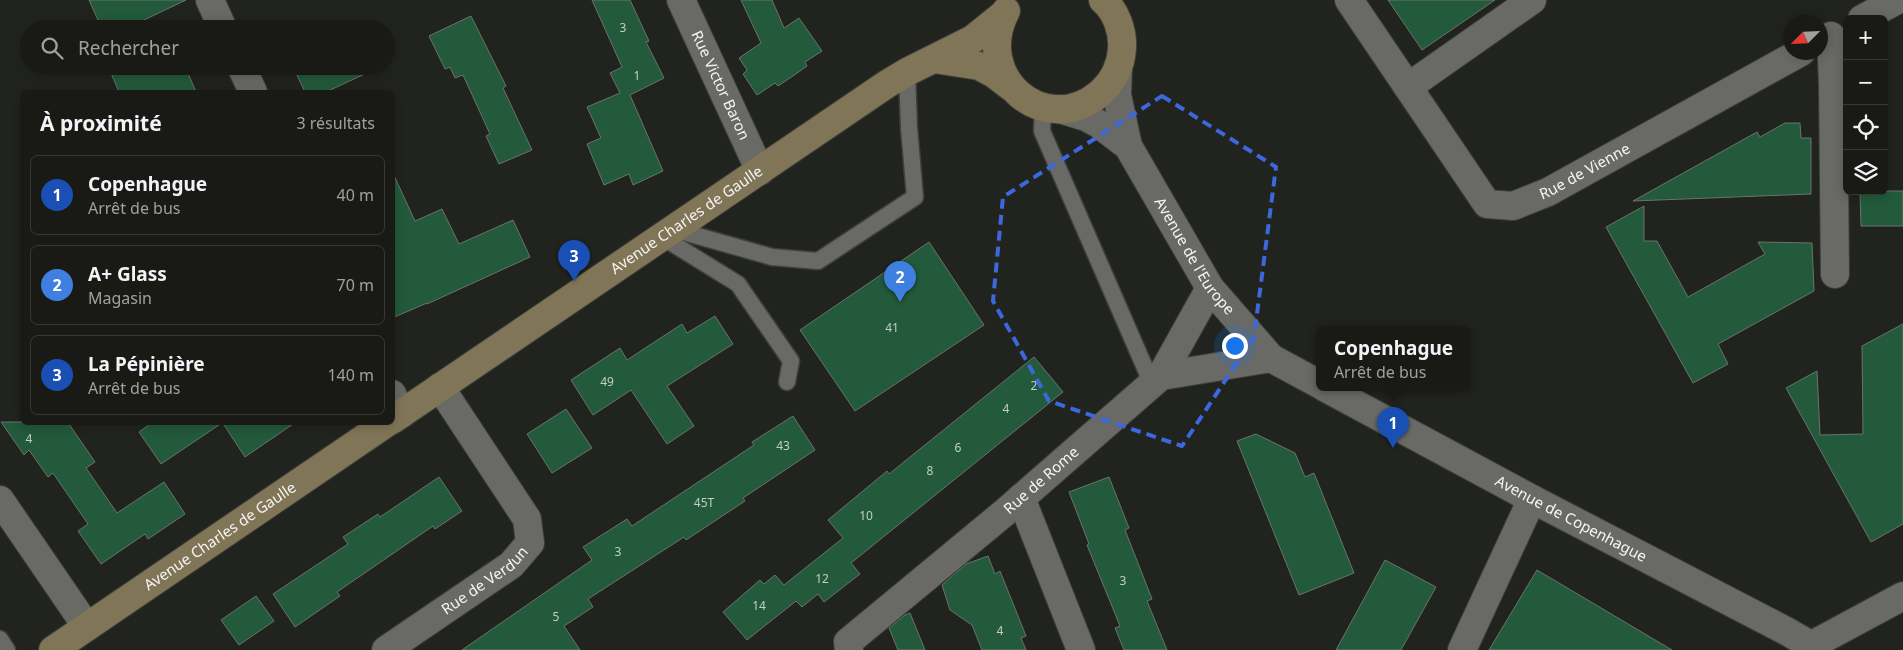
<!DOCTYPE html>
<html lang="fr">
<meta charset="utf-8">
<style>
body{margin:0;font-family:"Noto Sans",sans-serif;background:#262723;color:#f1f3f6}
.controls{position:absolute;right:15px;top:15px;display:grid;overflow:hidden;border-radius:8px;box-shadow:0 2px 12px #0003}
.controls button{width:45px;height:45px;display:grid;place-items:center;padding:0;border:0;border-bottom:1px solid #373835;background:#191a16;color:#f1f3f6;font:25px sans-serif}
.compass{position:absolute;left:1783px;top:15px;width:45px;height:45px;border-radius:50%;background:#191a16;box-shadow:0 2px 12px #0003;rotate:246deg}
.you{position:absolute;left:1234px;top:345px;width:18px;height:18px;margin:-12px;border:4px solid #fff;border-radius:50%;background:#1a73e8;box-shadow:0 0 0 8px #1a73e833}
.badge{display:grid;place-items:center;width:32px;height:32px;border-radius:50%;background:#0b8043;color:#fff;font-size:16px;font-weight:700}
.pin{position:absolute;translate:-50% -41px;filter:drop-shadow(0 1px 2px #0008)}
.pin::after{content:'';position:absolute;top:26px;width:18px;height:15px;background:inherit;clip-path:polygon(0 0,100% 0,50% 100%)}
.popup{position:absolute;left:1316px;top:326px;width:155px;height:65px;box-sizing:border-box;display:grid;place-content:center;border-radius:8px;background:#191a16;filter:drop-shadow(0 1px 4px #0005);font-size:16px;white-space:nowrap;color:#9fa1a1}
.popup b{font-size:19px;color:#f1f3f6}
.popup::after{content:'';position:absolute;left:50%;top:100%;margin-left:-10px;border:10px solid transparent;border-top-color:#191a16}
.list{margin:0;padding:0;list-style:none}
h2{display:flex;justify-content:space-between;align-items:center;height:65px;margin:0;padding:0 20px;font-size:21px}
h2 small{font-size:16px;font-weight:400;color:#9fa1a1}
.list li{display:grid;grid-template-columns:32px 1fr auto;gap:15px;align-items:center;box-sizing:border-box;height:80px;margin:0 10px 10px;padding:0 10px;border:1px solid #373835;border-radius:8px}
.list b{display:block;font-size:19px;white-space:nowrap}
.list p{margin:0;font-size:16px;white-space:nowrap;color:#9fa1a1}
.list em{font-size:16px;font-style:normal;color:#9fa1a1}
.icon{flex:none;width:28px;height:28px;fill:none;stroke:currentColor;stroke-width:2;stroke-linecap:round;stroke-linejoin:round}
.map{position:relative;flex:none;width:1903px;height:650px;overflow:hidden}
.search{position:absolute;background:#191a16;box-shadow:0 2px 12px #0003;left:20px;top:20px;width:375px;height:55px;display:flex;align-items:center;gap:12px;box-sizing:border-box;padding:0 18px;border-radius:28px;color:#9fa1a1;font-size:19px}
.panel{position:absolute;background:#191a16;box-shadow:0 2px 12px #0003;left:20px;top:90px;width:375px;height:335px;border-radius:8px}
.map>svg:first-child{display:block}
.building{fill:#235a3b;stroke:#6c726e}
.lines{fill:none;stroke-linecap:round;stroke-linejoin:round}
.lane-casing{stroke:#3e3f3b;stroke-width:19}
.street-casing{stroke:#3e3f3b;stroke-width:30}
.secondary-casing{stroke:#3e3f3b;stroke-width:30}
.lane{stroke:#696a65;stroke-width:16}
.street{stroke:#696a65;stroke-width:28}
.secondary{stroke:#807657;stroke-width:28}
.marked{fill:none;stroke:#3d67dc;stroke-width:4;stroke-dasharray:10 6;stroke-linejoin:round}
.labels{text-anchor:middle;stroke-width:4.5;stroke-linejoin:round;paint-order:stroke}
.number-label{font-size:12px;fill:#c0cec4}
.street-label{font-size:15px;fill:#f4f5f2;stroke:#0b0c0a}
</style>
<div class="map">
<svg width="1903" height="650" viewBox="0 0 1903 650">
<rect width="100%" height="100%" fill="#21231e"/>
<!-- building -->
<g class="building">
<path d="M89 0H186L144 20 147 29H102Z"/>
<path d="M592 0H630L649 41 646 42 664 78 630 95 663 171 633 185 629 174 604 185 587 144 601 138 587 107 620 93 610 73 622 67Z"/>
<path d="M741 0H772L784 28 799 18 822 51 805 62 807 66 793 76 778 86 775 83 757 95 743 74 747 70 739 58 761 43Z"/>
<path d="M1388 0H1495L1422 50Z"/>
<path d="M471 16 506 86 503 88 532 150 499 164 486 136 490 134 463 75 455 78 450 67 445 69 429 36Z"/>
<path d="M108 66H185L196 92H119Z"/>
<path d="M382 66 326 92H305L293 67Z"/>
<path d="M1785 123H1800L1801 138H1811V194L1633 201 1757 132 1760 137Z"/>
<path d="M392 171 415 221 442 209 459 244 513 220 530 257 427 304V303L392 318Z"/>
<path d="M1860 191H1903V226H1861Z"/>
<path d="M1644 206V241H1657L1688 297 1765 254 1758 242 1812 243 1814 291 1718 344 1728 364 1693 383 1606 227Z"/>
<path d="M929 242 984 325 855 411 800 330Z"/>
<path d="M715 316 733 344 667 386 694 426 667 444 631 390 593 415 571 380 620 348 627 360 682 324 687 333Z"/>
<path d="M1903 324V524L1871 542 1786 388 1817 371 1820 435 1863 434 1862 346Z"/>
<path d="M1034 357 1063 392 851 563 860 574 824 602 818 594 802 607 796 601 747 640 723 612 760 580 764 584 775 575 784 585 843 538 828 520 887 471 889 474Z"/>
<path d="M566 409 592 448 552 473 527 434Z"/>
<path d="M793 416 815 450 743 498 745 501 686 540 684 537 588 599 593 607 564 626 580 650H462L592 560 583 547 627 519 632 526 754 445 752 442Z"/>
<path d="M1 422H70L69 424 95 462 86 468 117 513 164 482 185 514 148 539 145 534 101 564 78 531 88 524 53 473 48 477 29 450 24 455Z"/>
<path d="M153 422H156L222 423 161 464 139 432Z"/>
<path d="M222 422H296L245 457Z"/>
<path d="M1256 434 1295 453 1305 477 1314 473 1354 573 1299 595 1237 441Z"/>
<path d="M439 477 462 511 435 529 433 526 337 592 340 596 295 627 273 594 348 544 343 537 378 514 380 517Z"/>
<path d="M1109 477 1129 528 1125 530 1152 599 1147 601 1167 650H1124L1115 628 1120 626 1087 545 1089 544 1069 492Z"/>
<path d="M988 556 995 574 1000 571 1026 636 1021 638 1026 650H982L972 625 950 610 942 585 966 564Z"/>
<path d="M1385 560 1436 587 1401 650H1336Z"/>
<path d="M1537 570 1672 650H1489Z"/>
<path d="M256 596 274 621 239 645 221 620Z"/>
<path d="M910 613 925 650H898L889 628 905 615Z"/>
</g>
<g class="lines">
<!-- lane casing -->
<g class="lane-casing">
<g id="lane">
<path d="M1043 107 1042 131 1152 384"/>
<path d="M673 229 772 257 818 261 915 197 909 128 907 72"/>
<path d="M662 237 738 284 791 361 787 382"/>
<path d="M0 639 7 650"/>
</g>
</g>
<!-- street casing -->
<g class="street-casing">
<g id="street">
<path d="M210 0 223 29"/>
<path id="s1" d="M681 0 760 171"/>
<path id="s2" d="M1349 0 1487 204 1513 206 1548 192 1801 52"/>
<path d="M1862 19 1897 0"/>
<path d="M1831 36 1833 85 1835 274"/>
<path d="M241 66 253 92"/>
<path id="s3" d="M1118 67 1117 95 1128 146 1210 288 1271 358 1319 384"/>
<path d="M1408 87 1532 0"/>
<path d="M1060 109 1086 117 1099 124 1128 146"/>
<path d="M1161 376 1271 358"/>
<path id="s4" d="M1324 387 1532 499 1788 632 1819 650"/>
<path d="M392 394 401 414"/>
<path d="M1021 498 1081 650"/>
<path d="M0 500 87 627"/>
<path d="M1812 645 1903 596"/>
<path id="s5" d="M386 650 511 565 530 543 527 519 440 387"/>
<path id="s6" d="M849 650 848 642 1004 513 1161 376 1210 288"/>
<path d="M1462 650 1532 499"/>
</g>
</g>
<!-- secondary casing -->
<g class="secondary-casing">
<g id="secondary">
<path d="M1006 11C971 77 1045 139 1099 94 1113 82 1121 67 1122 48 1123 31 1116 11 1103 0"/>
<path d="M934 59 979 66 994 74 1011 87"/>
<path id="s7" d="M392 420 887 84 907 72 973 39 1004 14"/>
<path id="s8" d="M53 650 388 422"/>
</g>
</g>
<!-- lane -->
<use href="#lane" class="lane"/>
<!-- street -->
<use href="#street" class="street"/>
<!-- secondary -->
<use href="#secondary" class="secondary"/>
</g>
<!-- marked area -->
<path class="marked" d="M1162 96 1276 167 1254 337 1182 446 1049 401 993 301 1003 197Z"/>
<g class="labels">
<!-- number labels -->
<g class="number-label">
<text x="623" y="32">3</text>
<text x="637" y="80">1</text>
<text x="892" y="332">41</text>
<text x="607" y="386">49</text>
<text x="1034" y="390">2</text>
<text x="1006" y="413">4</text>
<text x="29" y="443">4</text>
<text x="783" y="450">43</text>
<text x="958" y="452">6</text>
<text x="930" y="475">8</text>
<text x="704" y="507">45T</text>
<text x="866" y="520">10</text>
<text x="618" y="556">3</text>
<text x="822" y="583">12</text>
<text x="1123" y="585">3</text>
<text x="759" y="610">14</text>
<text x="556" y="621">5</text>
<text x="1000" y="635">4</text>
</g>
<!-- street labels -->
<g class="street-label">
<text dy="5" stroke="none"><textPath href="#s1" startOffset="94">Rue Victor Baron</textPath></text>
<text dy="5" stroke="none"><textPath href="#s2" startOffset="352">Rue de Vienne</textPath></text>
<text dy="5" stroke="none"><textPath href="#s7" startOffset="356">Avenue Charles de Gaulle</textPath></text>
<text dy="5" stroke="none"><textPath href="#s3" startOffset="209">Avenue de l'Europe</textPath></text>
<text dy="5" stroke="none"><textPath href="#s6" startOffset="260">Rue de Rome</textPath></text>
<text dy="5" stroke="none"><textPath href="#s4" startOffset="280">Avenue de Copenhague</textPath></text>
<text dy="5" stroke="none"><textPath href="#s8" startOffset="202">Avenue Charles de Gaulle</textPath></text>
<text dy="5" stroke="none"><textPath href="#s5" startOffset="121">Rue de Verdun</textPath></text>
</g>
</g>
</svg>
<div class="controls">
<button>+</button>
<button>−</button>
<button><svg class="icon" aria-label="locate" viewBox="0 0 24 24"><circle cx="12" cy="12" r="6"/><path d="M12 2v4M12 18v4M2 12h4M18 12h4"/></svg></button>
<button><svg class="icon" aria-label="layers" viewBox="0 0 24 24"><path d="M12 4l9 5-9 5-9-5zM3 14l9 5 9-5"/></svg></button>
</div>
<svg class="compass" viewBox="-18 -18 36 36"><path d="M0-13l5 13h-10z" fill="#e53935"/><path d="M0 13l5-13h-10z" fill="#9fa1a1"/></svg>
<div class="you"></div>
<div class="pin badge" style="left:1393px;top:448px;background:#1a4fb4">1</div>
<div class="popup"><b>Copenhague</b>Arrêt de bus</div>
<div class="pin badge" style="left:900px;top:302px;background:#3f7fe0">2</div>
<div class="pin badge" style="left:574px;top:281px;background:#1a4fb4">3</div>
<div class="search"><svg class="icon" aria-label="search" viewBox="0 0 24 24"><circle cx="10" cy="10" r="6"/><path d="M15 15l6 6"/></svg>Rechercher</div>
<section class="panel">
<h2>À proximité<small>3 résultats</small></h2>
<ul class="list">
<li><span class="badge" style="background:#1a4fb4">1</span><div><b>Copenhague</b><p>Arrêt de bus</p></div><em>40 m</em></li>
<li><span class="badge" style="background:#3f7fe0">2</span><div><b>A+ Glass</b><p>Magasin</p></div><em>70 m</em></li>
<li><span class="badge" style="background:#1a4fb4">3</span><div><b>La Pépinière</b><p>Arrêt de bus</p></div><em>140 m</em></li>
</ul>
</section>
</div>
